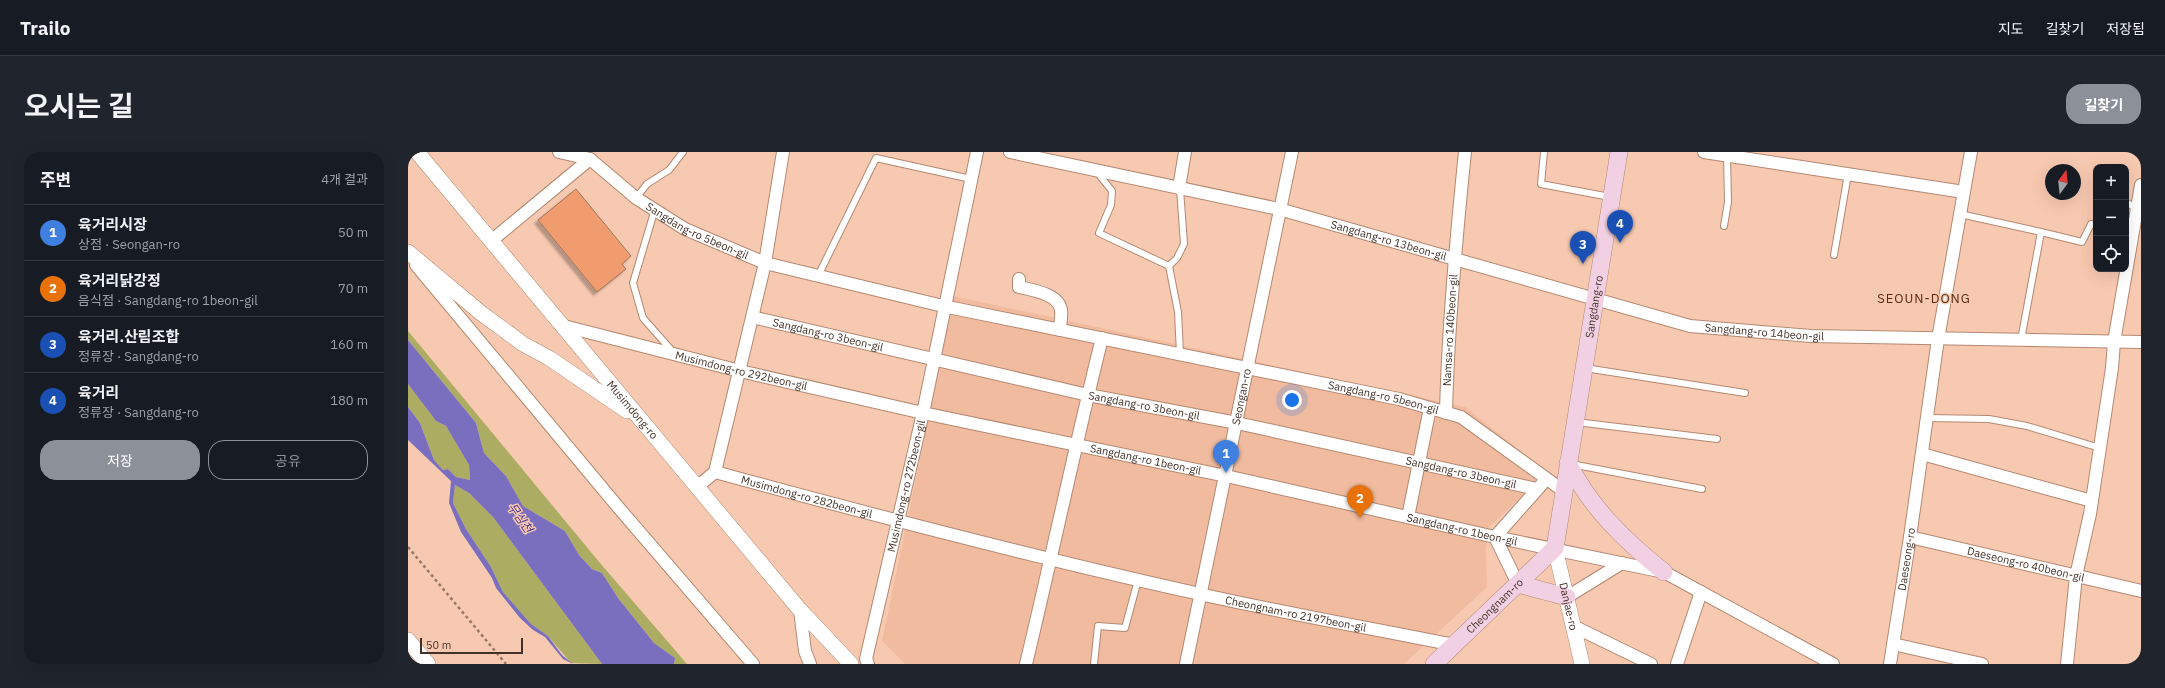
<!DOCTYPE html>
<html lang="ko">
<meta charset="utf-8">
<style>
body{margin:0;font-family:"IBM Plex Sans","Noto Sans KR",sans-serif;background:#20242c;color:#f1f3f6}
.controls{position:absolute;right:12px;top:12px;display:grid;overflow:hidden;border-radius:8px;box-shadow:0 4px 16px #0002}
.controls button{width:36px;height:36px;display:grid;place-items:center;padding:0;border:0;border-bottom:1px solid #363941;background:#171b24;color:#f1f3f6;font:20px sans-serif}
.compass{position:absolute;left:1637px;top:12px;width:36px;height:36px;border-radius:50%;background:#171b24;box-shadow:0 4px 16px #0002;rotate:15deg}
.scale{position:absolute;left:12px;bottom:10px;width:103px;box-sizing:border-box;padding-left:4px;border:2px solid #443128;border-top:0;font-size:11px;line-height:14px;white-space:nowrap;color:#443128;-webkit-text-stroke:3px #f8c9b1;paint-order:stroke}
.you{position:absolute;left:884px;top:248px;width:14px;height:14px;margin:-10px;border:3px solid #fff;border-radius:50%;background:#1a73e8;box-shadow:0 0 0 6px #1a73e833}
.badge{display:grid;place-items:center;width:26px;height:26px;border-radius:50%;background:#8c9099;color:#fff;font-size:13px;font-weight:700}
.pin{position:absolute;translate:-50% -33px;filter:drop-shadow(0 1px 2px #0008)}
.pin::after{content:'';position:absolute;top:21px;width:14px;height:12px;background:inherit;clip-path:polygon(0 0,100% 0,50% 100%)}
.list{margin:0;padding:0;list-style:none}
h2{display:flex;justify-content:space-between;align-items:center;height:52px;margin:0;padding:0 16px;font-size:17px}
h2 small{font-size:13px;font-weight:400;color:#9ea1a6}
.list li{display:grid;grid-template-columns:26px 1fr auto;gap:12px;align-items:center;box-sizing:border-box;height:56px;padding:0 16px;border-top:1px solid #363941}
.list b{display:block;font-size:15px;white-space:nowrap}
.list p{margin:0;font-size:13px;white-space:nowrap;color:#9ea1a6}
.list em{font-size:13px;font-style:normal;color:#9ea1a6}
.actions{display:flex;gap:8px;padding:12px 16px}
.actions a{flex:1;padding:9px 0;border:1px solid #8c9099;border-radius:16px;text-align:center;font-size:14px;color:#8c9099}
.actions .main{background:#8c9099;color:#fff}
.icon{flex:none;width:22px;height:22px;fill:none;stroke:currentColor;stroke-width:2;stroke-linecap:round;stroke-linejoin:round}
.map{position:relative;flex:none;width:1733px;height:512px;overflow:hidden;border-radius:16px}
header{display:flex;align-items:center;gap:24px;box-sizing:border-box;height:56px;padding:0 20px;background:#171b24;border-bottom:1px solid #363941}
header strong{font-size:19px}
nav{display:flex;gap:22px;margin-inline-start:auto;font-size:14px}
.intro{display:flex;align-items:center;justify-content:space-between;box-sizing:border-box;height:96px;padding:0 24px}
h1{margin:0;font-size:28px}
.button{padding:10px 18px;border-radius:16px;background:#8c9099;color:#fff;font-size:14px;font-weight:700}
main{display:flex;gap:24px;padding:0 24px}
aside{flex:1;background:#171b24;border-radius:16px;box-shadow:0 4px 16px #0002}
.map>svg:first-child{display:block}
.built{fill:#f0bb9f}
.green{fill:#acac63}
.water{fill:#7a6fbf}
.building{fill:#f19c6e;stroke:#9e745e;filter:url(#shadow)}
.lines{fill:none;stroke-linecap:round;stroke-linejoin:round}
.service-casing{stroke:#b38871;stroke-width:8}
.minor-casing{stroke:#b38871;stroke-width:14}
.tertiary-casing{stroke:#b38871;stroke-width:16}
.secondary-casing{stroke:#b38871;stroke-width:18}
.path{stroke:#987868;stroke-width:2.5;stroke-dasharray:3 3;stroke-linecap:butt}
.service{stroke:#fff;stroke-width:6}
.minor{stroke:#fff;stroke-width:12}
.tertiary{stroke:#fff;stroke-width:15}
.secondary{stroke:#f2d0e3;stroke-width:17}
.labels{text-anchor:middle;stroke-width:3;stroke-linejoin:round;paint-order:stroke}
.street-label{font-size:11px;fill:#443128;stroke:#f8c9b1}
.water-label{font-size:12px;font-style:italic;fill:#493392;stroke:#f8c9b1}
.quarter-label{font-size:13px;letter-spacing:1px;fill:#512c18;stroke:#f8c9b1}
</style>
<header>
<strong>Trailo</strong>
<nav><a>지도</a><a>길찾기</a><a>저장됨</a></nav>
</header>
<div class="intro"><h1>오시는 길</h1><a class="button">길찾기</a></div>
<main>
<aside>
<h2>주변<small>4개 결과</small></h2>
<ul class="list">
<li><span class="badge" style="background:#3f7fe0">1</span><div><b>육거리시장</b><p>상점 · Seongan-ro</p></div><em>50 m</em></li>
<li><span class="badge" style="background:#e8710a">2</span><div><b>육거리닭강정</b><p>음식점 · Sangdang-ro 1beon-gil</p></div><em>70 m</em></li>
<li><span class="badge" style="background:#1a4fb4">3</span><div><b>육거리.산림조합</b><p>정류장 · Sangdang-ro</p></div><em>160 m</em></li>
<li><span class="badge" style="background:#1a4fb4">4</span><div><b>육거리</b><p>정류장 · Sangdang-ro</p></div><em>180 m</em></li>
</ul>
<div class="actions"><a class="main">저장</a><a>공유</a></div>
</aside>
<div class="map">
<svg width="1733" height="512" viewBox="0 0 1733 512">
<defs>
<filter id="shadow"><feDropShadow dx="-3.5" dy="3.5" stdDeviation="1" flood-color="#0004"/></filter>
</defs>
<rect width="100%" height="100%" fill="#f8c9b1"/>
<!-- built -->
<path class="built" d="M546 144 1057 255 1128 311 1127 332 1081 375 1078 397 1079 435 996 512H497L474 489Z"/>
<!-- green -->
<g class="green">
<path d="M0 179 192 411 279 512H266L267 506 246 491 210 446 194 421 184 417 171 403 157 379 115 354 98 324 76 301 68 271 0 188Z"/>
<path d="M0 232 28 269 38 274 61 313 62 328 48 325 40 317 35 318 26 308 12 271 0 255Z"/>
<path d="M47 333 61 341 85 365 194 512 163 511 140 484 123 472 95 440 83 415 58 377 45 351Z"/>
</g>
<!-- water -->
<path class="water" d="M0 188 68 271 76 301 98 324 115 354 157 379 171 403 184 417 194 421 210 446 246 491 267 506 266 512H194L85 365 61 341 47 333 45 351 58 377 83 415 95 440 123 472 140 484 154 503 165 512 155 507 137 485 125 478 112 466 88 436 84 426 53 380 41 351 43 329 0 288V255L12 271 26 308 35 318 40 317 48 325 62 328 61 313 38 274 28 269 0 232Z"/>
<!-- building -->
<path class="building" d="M168 37 223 104 214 112 218 117 189 140 130 68Z"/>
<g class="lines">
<!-- service casing -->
<g class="service-casing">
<g id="service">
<path d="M1136 0 1133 32 1202 45"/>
<path d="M689 20 704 39 703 53 691 81 761 114 769 106 776 92 772 37"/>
<path d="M228 46 239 32 261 18 275 0"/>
<path d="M1718 50 1729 57"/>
<path d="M247 57 225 131 235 166 265 200"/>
<path d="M1552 62 1633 80 1613 188"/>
<path d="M1316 74 1320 50 1319 3"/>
<path d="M1633 80 1674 90 1683 72 1688 73"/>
<path d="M1426 103 1440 22"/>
<path d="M761 114 770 160 772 202"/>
<path d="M410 124 468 6 563 27"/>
<path d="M1177 216 1337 241"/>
<path d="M1519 266 1581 267 1619 274 1692 296"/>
<path d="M1168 270 1309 287"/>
<path d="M1163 312 1294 337"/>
<path d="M686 512 690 474 717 476 730 428"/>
</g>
</g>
<!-- minor casing -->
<g class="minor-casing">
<g id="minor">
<path id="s1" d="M151 0 182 7 228 46 277 77 357 111 535 154 991 247 1053 265 1157 340"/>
<path id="s2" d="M602 0 871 57 1282 174 1403 184 1733 190"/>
<path d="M1296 0 1556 40"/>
<path d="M771 36 777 0"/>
<path d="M83 89 182 7"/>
<path d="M8 113 210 355 345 512"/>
<path d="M611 127V135C624 138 651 142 653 158 654 164 652 171 652 178"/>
<path id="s3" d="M344 165 680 243 829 271 1129 337"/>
<path id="s4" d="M152 173 332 219 515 261 818 324 1087 385 1256 420 1425 512"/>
<path id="s5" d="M1038 261C1040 173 1048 87 1057 0"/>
<path d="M1514 302 1684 349"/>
<path id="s6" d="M307 320C468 364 629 406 792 442 876 461 961 476 1046 493"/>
<path d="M307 320 357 111 375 0"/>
<path d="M289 335 307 320"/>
<path d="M1000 365 1022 256"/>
<path id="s7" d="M1502 385 1733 439"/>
<path d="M1110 432 1087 385 1134 332"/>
<path d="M1159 445 1214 411"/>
<path d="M392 458 397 499 402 512"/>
<path d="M1165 474 1243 512"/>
<path d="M1485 492 1574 512"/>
<path id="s8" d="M460 512 458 507 515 261 569 0"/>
<path d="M618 512C644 404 667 294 694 186"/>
<path id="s9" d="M778 512 884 0"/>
<path d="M1269 512 1293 440"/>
<path id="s10" d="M1482 512 1502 385 1530 187 1563 0"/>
<path d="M1659 512 1668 424 1682 362 1704 216 1706 190 1733 33"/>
</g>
</g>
<!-- tertiary casing -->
<g class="tertiary-casing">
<g id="tertiary">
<path id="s11" d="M9 0 392 458 443 512"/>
<path d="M0 100 73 161 115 192 141 206 219 259"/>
<path id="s12" d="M1147 396 1174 512"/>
<path d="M0 488 20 512"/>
</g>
</g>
<!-- secondary casing -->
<g class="secondary-casing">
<g id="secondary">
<path d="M1160 311C1183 356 1217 389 1256 420"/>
<path d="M1110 432 1159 445"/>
<path id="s13" d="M1026 512 1147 396 1211 0"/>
</g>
</g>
<!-- path -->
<path class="path" d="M0 395 98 512"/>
<!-- service -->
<use href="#service" class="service"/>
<!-- minor -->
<use href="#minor" class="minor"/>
<!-- tertiary -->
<use href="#tertiary" class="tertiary"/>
<!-- secondary -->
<use href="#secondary" class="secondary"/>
</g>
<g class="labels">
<!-- street labels -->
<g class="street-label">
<text dy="4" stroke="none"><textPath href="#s1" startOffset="162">Sangdang-ro 5beon-gil</textPath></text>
<text dy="4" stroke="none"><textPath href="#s2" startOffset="389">Sangdang-ro 13beon-gil</textPath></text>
<text dy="4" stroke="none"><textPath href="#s13" startOffset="412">Sangdang-ro</textPath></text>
<text dy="4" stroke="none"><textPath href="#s5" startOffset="83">Namsa-ro 140beon-gil</textPath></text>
<text dy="4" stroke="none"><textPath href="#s2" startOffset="777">Sangdang-ro 14beon-gil</textPath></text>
<text dy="4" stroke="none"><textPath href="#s3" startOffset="78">Sangdang-ro 3beon-gil</textPath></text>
<text dy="4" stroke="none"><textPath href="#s4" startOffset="187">Musimdong-ro 292beon-gil</textPath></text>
<text dy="4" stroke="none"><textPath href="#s9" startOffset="273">Seongan-ro</textPath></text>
<text dy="4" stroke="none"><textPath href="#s1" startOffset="870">Sangdang-ro 5beon-gil</textPath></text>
<text dy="4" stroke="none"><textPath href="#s3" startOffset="402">Sangdang-ro 3beon-gil</textPath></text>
<text dy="4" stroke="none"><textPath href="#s11" startOffset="336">Musimdong-ro</textPath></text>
<text dy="4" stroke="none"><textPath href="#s4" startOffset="601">Sangdang-ro 1beon-gil</textPath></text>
<text dy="4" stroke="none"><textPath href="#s3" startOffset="726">Sangdang-ro 3beon-gil</textPath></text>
<text dy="4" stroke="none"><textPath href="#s8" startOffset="183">Musimdong-ro 272beon-gil</textPath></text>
<text dy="4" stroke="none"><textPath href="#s6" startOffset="95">Musimdong-ro 282beon-gil</textPath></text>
<text dy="4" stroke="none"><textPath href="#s4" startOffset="925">Sangdang-ro 1beon-gil</textPath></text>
<text dy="4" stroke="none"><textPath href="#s10" startOffset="106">Daeseong-ro</textPath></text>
<text dy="4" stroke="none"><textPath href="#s7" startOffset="119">Daeseong-ro 40beon-gil</textPath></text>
<text dy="4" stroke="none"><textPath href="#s13" startOffset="84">Cheongnam-ro</textPath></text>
<text dy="4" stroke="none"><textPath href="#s12" startOffset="60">Danjae-ro</textPath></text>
<text dy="4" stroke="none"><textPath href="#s6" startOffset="598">Cheongnam-ro 2197beon-gil</textPath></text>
</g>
<!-- water labels -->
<g class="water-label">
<text transform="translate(112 366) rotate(55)" y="4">무심천</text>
</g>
<!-- quarter labels -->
<g class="quarter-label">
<text x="1516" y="151">SEOUN-DONG</text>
</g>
</g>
</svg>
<div class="controls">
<button>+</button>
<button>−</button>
<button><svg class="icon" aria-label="locate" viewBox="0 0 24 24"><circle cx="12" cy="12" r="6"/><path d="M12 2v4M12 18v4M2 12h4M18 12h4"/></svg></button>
</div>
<svg class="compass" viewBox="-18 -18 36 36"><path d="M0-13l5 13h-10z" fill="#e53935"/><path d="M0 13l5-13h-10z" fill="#9ea1a6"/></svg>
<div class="scale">50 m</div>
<div class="you"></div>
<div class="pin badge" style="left:818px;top:321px;background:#3f7fe0">1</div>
<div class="pin badge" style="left:952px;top:366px;background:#e8710a">2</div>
<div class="pin badge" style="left:1175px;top:112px;background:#1a4fb4">3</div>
<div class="pin badge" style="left:1212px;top:91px;background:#1a4fb4">4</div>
</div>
</main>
